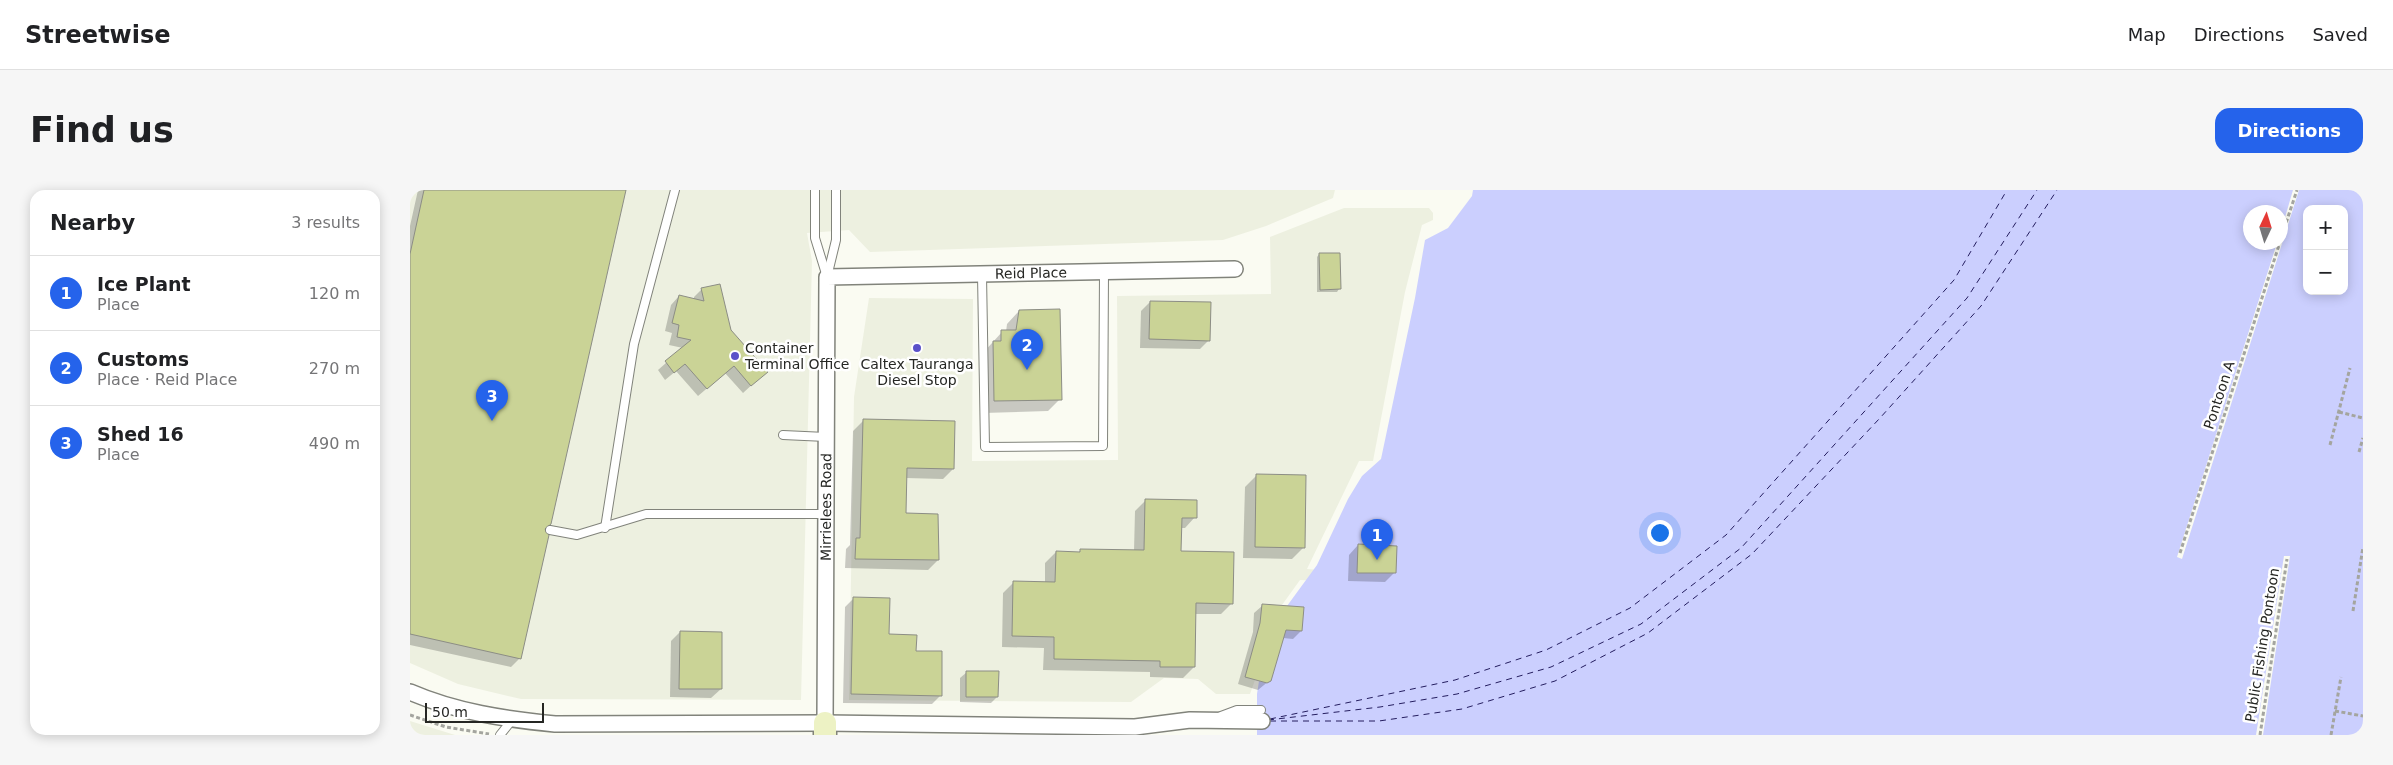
<!DOCTYPE html>
<meta charset="utf-8">
<style>
body{margin:0;font-family:"DejaVu Sans",sans-serif;background:#f6f6f6;color:#202124}
.controls{position:absolute;right:15px;top:15px;display:grid;overflow:hidden;border-radius:10px;box-shadow:0 2px 12px #0003}
.controls button{width:45px;height:45px;display:grid;place-items:center;padding:0;border:0;border-bottom:1px solid #e0e0e0;background:#fff;color:#202124;font:25px sans-serif}
.compass{position:absolute;left:1833px;top:15px;width:45px;height:45px;border-radius:50%;background:#fff;box-shadow:0 2px 12px #0003;rotate:4deg}
.scale{position:absolute;left:15px;bottom:12px;width:119px;box-sizing:border-box;padding-left:5px;border:2px solid #252623;border-top:0;font-size:14px;line-height:18px;white-space:nowrap;color:#252623;-webkit-text-stroke:4px #fff;paint-order:stroke}
.you{position:absolute;left:1249px;top:342px;width:18px;height:18px;margin:-12px;border:4px solid #fff;border-radius:50%;background:#1a73e8;box-shadow:0 0 0 8px #1a73e833}
.badge{display:grid;place-items:center;width:32px;height:32px;border-radius:50%;background:#2563eb;color:#fff;font-size:16px;font-weight:700}
.pin{position:absolute;translate:-50% -41px;filter:drop-shadow(0 1px 2px #0008)}
.pin::after{content:'';position:absolute;top:26px;width:18px;height:15px;background:inherit;clip-path:polygon(0 0,100% 0,50% 100%)}
.list{margin:0;padding:0;list-style:none}
h2{display:flex;justify-content:space-between;align-items:center;height:65px;margin:0;padding:0 20px;font-size:21px}
h2 small{font-size:16px;font-weight:400;color:#757577}
.list li{display:grid;grid-template-columns:32px 1fr auto;gap:15px;align-items:center;box-sizing:border-box;height:75px;padding:0 20px;border-top:1px solid #e0e0e0}
.list b{display:block;font-size:19px;white-space:nowrap}
.list p{margin:0;font-size:16px;white-space:nowrap;color:#757577}
.list em{font-size:16px;font-style:normal;color:#757577}
.map{position:relative;flex:none;width:1953px;height:545px;overflow:hidden;border-radius:15px}
header{display:flex;align-items:center;gap:30px;box-sizing:border-box;height:70px;padding:0 25px;background:#fff;border-bottom:1px solid #e0e0e0}
header strong{font-size:24px}
nav{display:flex;gap:28px;margin-inline-start:auto;font-size:18px}
.intro{display:flex;align-items:center;justify-content:space-between;box-sizing:border-box;height:120px;padding:0 30px}
h1{margin:0;font-size:35px}
.button{padding:12px 22px;border-radius:15px;background:#2563eb;color:#fff;font-size:18px;font-weight:700}
main{display:flex;gap:30px;padding:0 30px}
aside{flex:1;background:#fff;border-radius:15px;box-shadow:0 2px 12px #0003}
.map>svg:first-child{display:block}
.built{fill:#edf0e0}
.water{fill:#cbcffe;fill-rule:evenodd}
.pier{fill:#fafbf2}
.shadow{fill:#0003}
.lines{fill:none;stroke-linecap:round;stroke-linejoin:round}
.ferry{stroke:#241d5f;stroke-width:1;stroke-dasharray:6 5;stroke-linecap:butt}
.building{fill:#cad396;stroke:#8c8d85}
.service-casing{stroke:#81837b;stroke-width:10}
.minor-casing{stroke:#81837b;stroke-width:18}
.secondary-casing{stroke:#81837b;stroke-width:25}
.path{stroke:#a4a59f;stroke-width:3;stroke-dasharray:4 2.5;stroke-linecap:butt}
.service{stroke:#fff;stroke-width:8}
.minor{stroke:#fff;stroke-width:15}
.secondary{stroke:#edf2c4;stroke-width:22}
.poi-dot{fill:#5a51c9;stroke:#fff;stroke-width:2}
.labels{text-anchor:middle;stroke-width:5;stroke-linejoin:round;paint-order:stroke}
.street-label{font-size:14px;fill:#252623;stroke:#fff}
.poi-label{font-size:14px;fill:#252623;stroke:#fff;text-anchor:start}
</style>
<header>
<strong>Streetwise</strong>
<nav><a>Map</a><a>Directions</a><a>Saved</a></nav>
</header>
<div class="intro"><h1>Find us</h1><a class="button">Directions</a></div>
<main>
<aside>
<h2>Nearby<small>3 results</small></h2>
<ul class="list">
<li><span class="badge">1</span><div><b>Ice Plant</b><p>Place</p></div><em>120 m</em></li>
<li><span class="badge">2</span><div><b>Customs</b><p>Place · Reid Place</p></div><em>270 m</em></li>
<li><span class="badge">3</span><div><b>Shed 16</b><p>Place</p></div><em>490 m</em></li>
</ul>
</aside>
<div class="map">
<svg width="1953" height="545" viewBox="0 0 1953 545">
<rect width="100%" height="100%" fill="#fafbf2"/>
<!-- built -->
<g class="built">
<path d="M0 0H925L923 8 856 36 813 50 460 62 439 40 397 43 402 71 391 510 111 509 48 494 0 473Z"/>
<path d="M934 18H1019L1023 23V30L1012 35 995 102 963 271H949L897 379 937 382 946 392 890 390 872 415 894 417 892 441 874 447 861 491 857 493 845 490 840 504H806L788 489 754 488 721 512 439 510 444 207 459 108 563 109 562 271 708 270 707 106 861 104 860 47Z"/>
<path d="M0 531 45 545H0Z"/>
</g>
<!-- water -->
<path class="water" d="M1063 0H1953V545H847V504L849 491 857 493 861 490 874 447 863 439 892 441 894 417 877 416 907 375 938 309 952 286 971 269 1005 108 1015 50 1038 38 1062 6ZM1897 19H1934V101H1897ZM1840 22H1870V52H1840Z"/>
<!-- pier -->
<g class="pier">
<path d="M1883 0H1889L1772 369 1767 367 1867 53 1870 52 1871 41Z"/>
<path d="M1874 366H1880L1853 545H1846Z"/>
</g>
<!-- shadow -->
<g class="shadow">
<path d="M8 0H215L134 340 110 468 101 477 0 455V36Z"/>
<path d="M909 64 929 99 927 102H907V67Z"/>
<path d="M292 99 320 141 356 182 333 203 315 183 288 206 266 181 255 190 248 180 273 158 259 155 262 143 255 141 261 115 269 106 284 110V107Z"/>
<path d="M740 112 799 150 790 159 730 158 731 121Z"/>
<path d="M609 121 650 209 638 221 573 223 572 164 592 142H596L597 134Z"/>
<path d="M453 231 543 279 533 289 496 288 495 325 528 370 518 380 435 378 436 359 440 355 443 241Z"/>
<path d="M847 285 894 357 882 369 833 368 835 297Z"/>
<path d="M736 310 785 327 775 338H770V362L822 413 811 424H785L784 477 773 488 740 487V482L633 480 634 458 592 457 593 403 604 392 635 393V373L646 362 668 363 671 360 724 361 725 321Z"/>
<path d="M948 355 985 382 975 392 938 391 939 365Z"/>
<path d="M444 408 478 446 505 462 530 506 522 514 433 513 435 417Z"/>
<path d="M852 416 891 441 883 449 873 448 860 490 848 500 828 494 843 442 844 423Z"/>
<path d="M270 442 311 499 301 508 260 507 261 451Z"/>
<path d="M557 482 587 507 581 513 550 512V488Z"/>
</g>
<g class="lines">
<!-- ferry -->
<g class="ferry">
<path d="M860 529 1045 490 1136 460 1220 418 1316 345 1544 90 1597 0"/>
<path d="M858 530 970 517 1047 504 1141 477 1231 434 1331 358 1557 108 1627 0"/>
<path d="M860 531H969L1052 519 1145 491 1238 443 1342 364 1470 228 1571 116 1647 0"/>
</g>
</g>
<!-- building -->
<g class="building">
<path d="M14 0H216L141 334 135 339 139 345 111 469 0 444V64Z"/>
<path d="M909 63H930L931 99 910 100Z"/>
<path d="M310 94 321 140 358 182 341 196 324 176 297 199 275 174 264 183 255 171 281 150 267 147 269 135 262 133 269 105 294 111 291 98Z"/>
<path d="M740 111 801 112 800 151 739 149Z"/>
<path d="M650 119 652 210 584 211 583 151H591V140H606L609 120Z"/>
<path d="M453 229 545 231 544 279 497 278 496 323 528 324 529 370 445 369 446 348H450Z"/>
<path d="M846 284 896 285 895 358 845 357Z"/>
<path d="M735 309 787 310V328H772L771 361 824 362 823 414 786 413 785 477H750V471L644 469V447L602 446 603 391 645 392 646 361 670 362V359L734 360Z"/>
<path d="M948 354 987 356 986 383H947Z"/>
<path d="M443 407 480 408 479 444 507 445 506 461H532V506L441 504Z"/>
<path d="M852 414 894 417 892 441 876 440 861 491 857 493 835 487 850 433Z"/>
<path d="M270 441 312 442V499H269Z"/>
<path d="M556 481H589L588 507H556Z"/>
</g>
<g class="lines">
<!-- service casing -->
<g class="service-casing">
<g id="service">
<path d="M405 0V48L417 87"/>
<path d="M572 85 575 257 693 256 694 82"/>
<path d="M417 87 426 50V0"/>
<path d="M373 245 416 247"/>
<path d="M195 338 224 154 265 0"/>
<path d="M140 340 167 345 236 324H416"/>
<path d="M811 526 827 520H851"/>
<path d="M90 545 102 530"/>
</g>
</g>
<!-- minor casing -->
<g class="minor-casing">
<g id="minor">
<path d="M0 502C46 522 95 529 145 534L415 533 725 537 780 530 852 531"/>
<path id="s1" d="M415 533 417 87 825 79"/>
</g>
</g>
<!-- secondary casing -->
<g class="secondary-casing">
<path id="secondary" d="M415 533V545"/>
</g>
<!-- path -->
<g class="path">
<path d="M1870 51 1887 0"/>
<path d="M1929 222 1953 228"/>
<path d="M1920 255 1940 178"/>
<path d="M1949 262 1953 248"/>
<path d="M1770 363 1870 52"/>
<path d="M1943 421 1953 357"/>
<path d="M1925 521 1953 526"/>
<path d="M0 525 36 537 79 544"/>
<path d="M1850 545 1877 369"/>
<path d="M1921 545 1931 487"/>
</g>
<!-- service -->
<use href="#service" class="service"/>
<!-- minor -->
<use href="#minor" class="minor"/>
<!-- secondary -->
<use href="#secondary" class="secondary"/>
</g>
<!-- markers -->
<g class="poi-dot">
<circle cx="507" cy="158" r="5"/>
<circle cx="325" cy="166" r="5"/>
</g>
<g class="labels">
<!-- street labels -->
<g class="street-label">
<text dy="5" stroke="none"><textPath href="#s1" startOffset="650">Reid Place</textPath></text>
<text transform="translate(1809 205) rotate(-72)" y="5">Pontoon A</text>
<text dy="5" stroke="none"><textPath href="#s1" startOffset="216">Mirrielees Road</textPath></text>
<text transform="translate(1852 455) rotate(-81)" y="5">Public Fishing Pontoon</text>
</g>
<!-- poi labels -->
<g class="poi-label">
<text x="335" y="163">Container<tspan x="335" dy="16">Terminal Office</tspan></text>
<text x="507" y="179" text-anchor="middle">Caltex Tauranga<tspan x="507" dy="16">Diesel Stop</tspan></text>
</g>
</g>
</svg>
<div class="controls">
<button>+</button>
<button>−</button>
</div>
<svg class="compass" viewBox="-18 -18 36 36"><path d="M0-13l5 13h-10z" fill="#e53935"/><path d="M0 13l5-13h-10z" fill="#757577"/></svg>
<div class="scale">50 m</div>
<div class="you"></div>
<div class="pin badge" style="left:967px;top:370px">1</div>
<div class="pin badge" style="left:617px;top:180px">2</div>
<div class="pin badge" style="left:82px;top:231px">3</div>
</div>
</main>
